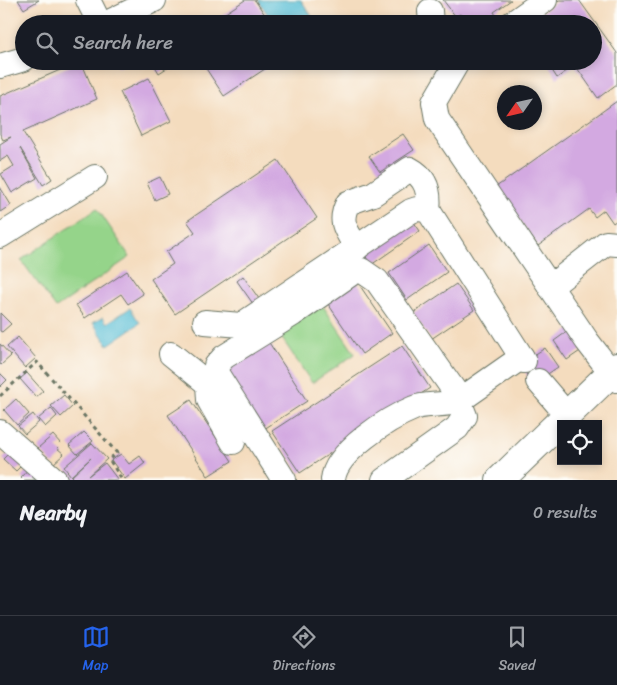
<!DOCTYPE html>
<style>
body{margin:0;font-family:Sriracha,sans-serif;background:#20242c;color:#f1f3f6}
.controls{position:absolute;right:15px;bottom:15px;display:grid;overflow:hidden;border-radius:0px;box-shadow:0 2px 8px #0003}
.controls button{width:45px;height:45px;display:grid;place-items:center;padding:0;border:0;border-bottom:1px solid #363941;background:#171b24;color:#f1f3f6;font:25px sans-serif}
.compass{position:absolute;left:497px;top:85px;width:45px;height:45px;border-radius:50%;background:#171b24;box-shadow:0 2px 8px #0003;rotate:236deg}
.list{margin:0;padding:0;list-style:none}
h2{display:flex;justify-content:space-between;align-items:center;height:65px;margin:0;padding:0 20px;font-size:21px}
h2 small{font-size:16px;font-weight:400;color:#9ea1a6}
.icon{flex:none;width:28px;height:28px;fill:none;stroke:currentColor;stroke-width:2;stroke-linecap:round;stroke-linejoin:round}
.map{position:relative;flex:none;width:617px;height:480px;overflow:hidden}
.search{position:absolute;background:#171b24;box-shadow:0 2px 8px #0003;left:15px;right:15px;top:15px;height:55px;display:flex;align-items:center;gap:12px;box-sizing:border-box;padding:0 18px;border-radius:28px;color:#9ea1a6;font-size:19px}
.sheet{height:135px;background:#171b24}
nav{display:flex;justify-content:space-around;align-items:center;box-sizing:border-box;height:70px;border-top:1px solid #363941;background:#171b24;font-size:14px;color:#9ea1a6}
nav a{display:grid;justify-items:center;gap:2px}
nav .on{color:#2563eb}
.map>svg:first-child{display:block}
.green{fill:#95d48a;stroke:#5a885f}
.water{fill:#57bed5;stroke:#3b7e84}
.building{fill:#d3a9e1}
.lines{fill:none;stroke-linecap:round;stroke-linejoin:round}
.minor-casing{stroke:#6a7564;stroke-width:26}
.major-casing{stroke:#6a7564;stroke-width:30}
.path{stroke:#6a7564;stroke-width:3;stroke-dasharray:4 4;stroke-linecap:butt}
.minor{stroke:#fff;stroke-width:24}
.major{stroke:#fff;stroke-width:28}
</style>
<div class="map">
<svg width="617" height="480" viewBox="0 0 617 480">
<rect width="100%" height="100%" fill="#fdfcf7"/>
<filter id="ink" filterUnits="userSpaceOnUse"><feTurbulence type="fractalNoise" baseFrequency=".02" numOctaves="2"/><feDisplacementMap in="SourceGraphic" scale="10" xChannelSelector="R" yChannelSelector="G"/><feConvolveMatrix kernelMatrix="1 2 1 2 8 2 1 2 1" color-interpolation-filters="sRGB"/></filter>
<filter id="wash" filterUnits="userSpaceOnUse"><feTurbulence type="fractalNoise" baseFrequency=".0096" numOctaves="4" result="noise"/><feDisplacementMap in="SourceGraphic" scale="20" xChannelSelector="R" yChannelSelector="G"/><feGaussianBlur stdDeviation="1.12" result="paint"/><feColorMatrix in="noise" values="0 0 0 0 0 0 0 0 0 0 0 0 0 0 0 0 0 1.4 0 .05"/><feComposite in="paint" operator="in"/></filter>
<g filter="url(#wash)">
<rect width="100%" height="100%" fill="#f4dcbe"/>
<!-- green -->
<g class="green">
<path d="M97 208 130 257 56 308 21 260Z"/>
<path d="M321 303 355 354 312 383 277 331Z"/>
</g>
<!-- water -->
<g class="water">
<path d="M258 0H301L317 24H274Z"/>
<path d="M130 308 140 323 108 345 93 323 103 317 107 323Z"/>
</g>
<g id="blocks">
<!-- building -->
<g class="building">
<path d="M18 0H39L24 9Z"/>
<path d="M245 0H255L271 24H209Z"/>
<path d="M443 0H511L494 12 497 17 488 24H466L460 14 456 17Z"/>
<path d="M559 0H579L617 53V84L598 98 575 65 557 78 546 61H593V24H544L538 15Z"/>
<path d="M81 61 97 99 23 132 52 179 43 185 20 148 37 178 12 193 1 174 14 166 8 156 0 161V144L11 137 3 140 0 134V96Z"/>
<path d="M116 61H131V62L118 66Z"/>
<path d="M152 61H178L159 73Z"/>
<path d="M201 61H277L224 96Z"/>
<path d="M149 78 171 121 141 136 120 92Z"/>
<path d="M617 101V220L613 223 604 210 595 217 589 209 538 246 496 187Z"/>
<path d="M403 134 414 150 380 172 369 156Z"/>
<path d="M278 160 317 218 175 314 151 279 173 264 166 252 195 232 187 221Z"/>
<path d="M160 177 168 194 155 200 147 183Z"/>
<path d="M0 187 11 205 0 212Z"/>
<path d="M411 218 420 231 371 265 363 252Z"/>
<path d="M429 245 447 272 407 300 389 273Z"/>
<path d="M127 271 143 294 128 304 121 294 85 318 76 305Z"/>
<path d="M243 276 276 323 270 328 237 281Z"/>
<path d="M354 277 392 333 362 354 324 298Z"/>
<path d="M456 284 474 310 431 339 413 313Z"/>
<path d="M0 313 11 324 2 332 0 331Z"/>
<path d="M572 328 586 347 567 360 554 341Z"/>
<path d="M18 337 36 358 25 368 7 347Z"/>
<path d="M266 338 307 401 261 431 220 368Z"/>
<path d="M0 344 11 356 1 365 0 364Z"/>
<path d="M402 346 430 388 300 473 272 431Z"/>
<path d="M545 348 558 367 533 384 520 364Z"/>
<path d="M0 373 7 380 0 387Z"/>
<path d="M27 373 43 391 36 397 20 379Z"/>
<path d="M64 395 73 406 61 417 51 406Z"/>
<path d="M16 399 29 414 17 425 4 410Z"/>
<path d="M191 400 232 461 208 476 168 415Z"/>
<path d="M51 408 57 416 45 427 38 419Z"/>
<path d="M33 414 39 422 25 434 18 426Z"/>
<path d="M84 432 93 441 77 454 69 445Z"/>
<path d="M53 435 61 444 57 448 64 454 53 464 38 448Z"/>
<path d="M92 443 107 459 88 476 105 463 118 480H73L71 477 91 458 71 476 64 467Z"/>
<path d="M16 446 28 459 16 471 3 459Z"/>
<path d="M121 454 129 464 140 456 145 463 125 479 111 460Z"/>
<path d="M33 464 40 480H24L21 477Z"/>
</g>
</g>
</g>
<g filter="url(#ink)">
<use href="#blocks" fill-opacity="0" stroke="#6a7564" stroke-width="1"/>
<g class="lines">
<!-- minor casing -->
<g class="minor-casing">
<g id="minor">
<path d="M88 0 100 24"/>
<path d="M430 11 431 24"/>
<path d="M105 24 154 0"/>
<path d="M511 24 545 0"/>
<path d="M458 61 434 102 437 119 587 341 617 380"/>
<path d="M0 66 24 59"/>
<path d="M0 236 95 177"/>
<path d="M357 248C346 230 338 222 348 203L373 194 410 169C427 178 430 193 428 210"/>
<path d="M550 287 606 243 617 244"/>
<path d="M205 322 241 325 411 211 417 209 428 210 524 361"/>
<path d="M171 354 208 384"/>
<path d="M215 371 208 384 209 400 233 442"/>
<path d="M538 381 567 415"/>
<path d="M0 432 55 480"/>
<path d="M284 480 215 371 216 366 224 357 293 314 352 273 361 270 377 281 456 393 465 416 457 428 384 480"/>
<path d="M333 480C335 452 389 418 414 408 424 403 446 406 459 401L522 357"/>
</g>
</g>
<!-- major casing -->
<g class="major-casing">
<path id="major" d="M500 480 617 367"/>
</g>
<!-- path -->
<path class="path" d="M0 396 37 362 117 453 109 459 122 480"/>
<!-- minor -->
<use href="#minor" class="minor"/>
<!-- major -->
<use href="#major" class="major"/>
</g>
</g>
</svg>
<div class="controls">
<button><svg class="icon" aria-label="locate" viewBox="0 0 24 24"><circle cx="12" cy="12" r="6"/><path d="M12 2v4M12 18v4M2 12h4M18 12h4"/></svg></button>
</div>
<svg class="compass" viewBox="-18 -18 36 36"><path d="M0-13l5 13h-10z" fill="#e53935"/><path d="M0 13l5-13h-10z" fill="#9ea1a6"/></svg>
<div class="search"><svg class="icon" aria-label="search" viewBox="0 0 24 24"><circle cx="10" cy="10" r="6"/><path d="M15 15l6 6"/></svg>Search here</div>
</div>
<section class="sheet">
<h2>Nearby<small>0 results</small></h2>
<ul class="list">
</ul>
</section>
<nav>
<a class="on"><svg class="icon" aria-label="map" viewBox="0 0 24 24"><path d="M3 6l6-2 6 2 6-2v14l-6 2-6-2-6 2zM9 4v14M15 6v14"/></svg>Map</a>
<a><svg class="icon" aria-label="directions" viewBox="0 0 24 24"><path d="M12 3l9 9-9 9-9-9zM9 14v-3h6M13 9l2 2-2 2"/></svg>Directions</a>
<a><svg class="icon" aria-label="saved" viewBox="0 0 24 24"><path d="M7 4h10v16l-5-4-5 4z"/></svg>Saved</a>
</nav>
